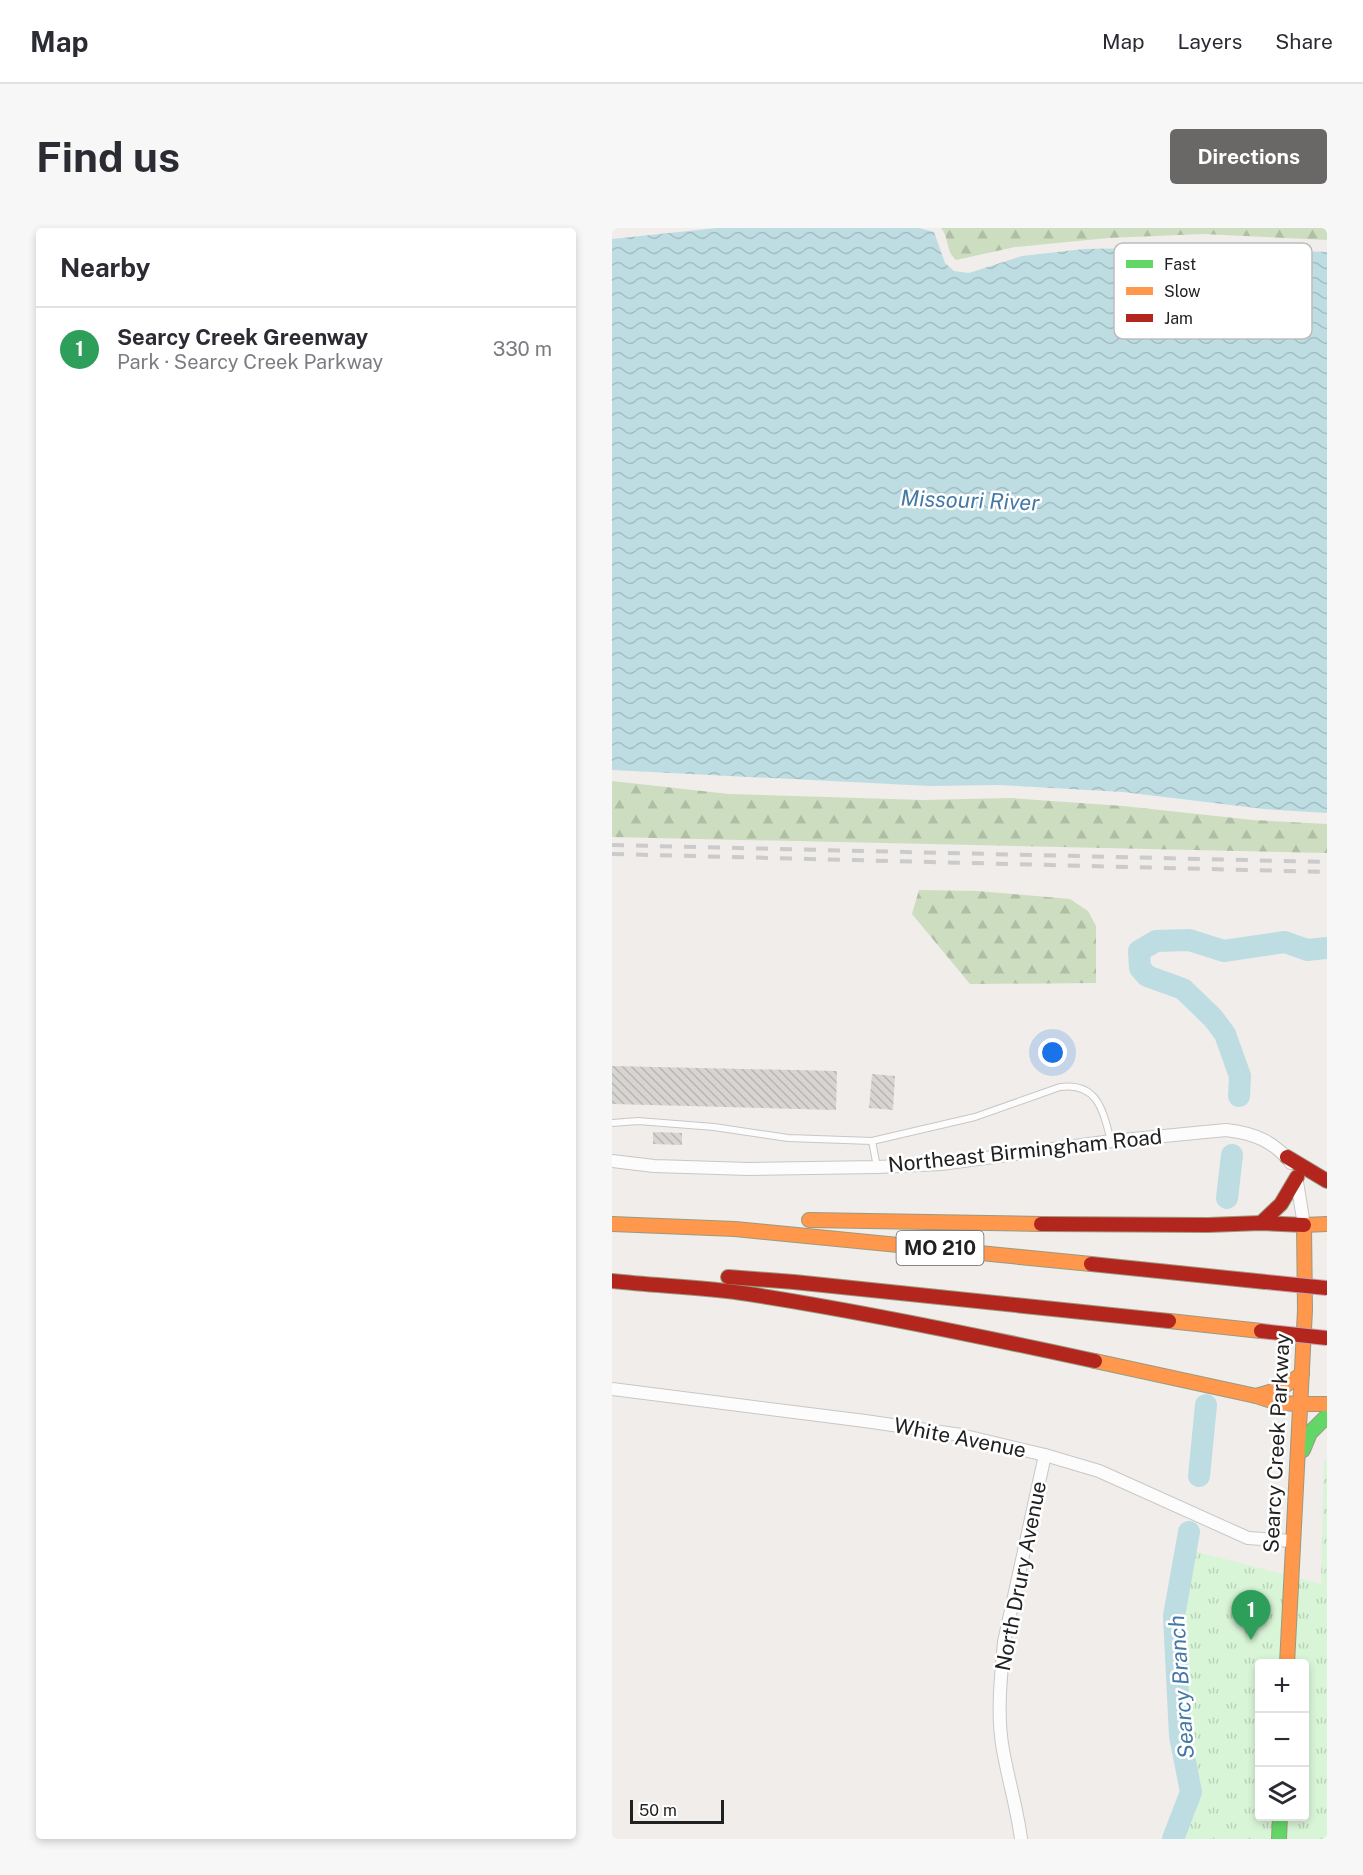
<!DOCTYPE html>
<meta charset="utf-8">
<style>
body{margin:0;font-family:"Public Sans",sans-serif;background:#f7f7f7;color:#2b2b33}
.controls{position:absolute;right:18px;bottom:18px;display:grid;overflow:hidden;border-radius:6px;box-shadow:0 3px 9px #0003}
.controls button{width:54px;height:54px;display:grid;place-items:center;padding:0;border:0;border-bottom:2px solid #e1e1e2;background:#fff;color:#2b2b33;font:30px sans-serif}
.scale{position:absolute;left:18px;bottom:15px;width:94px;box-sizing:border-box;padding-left:6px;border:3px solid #212121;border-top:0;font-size:16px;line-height:21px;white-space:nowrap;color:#212121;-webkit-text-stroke:4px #fff;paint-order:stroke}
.you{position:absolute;left:441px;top:825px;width:21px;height:21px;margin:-15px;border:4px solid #fff;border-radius:50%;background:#1a73e8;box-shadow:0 0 0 9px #1a73e833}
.badge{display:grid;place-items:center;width:39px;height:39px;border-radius:50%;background:#696867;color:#fff;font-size:20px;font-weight:700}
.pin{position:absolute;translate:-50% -50px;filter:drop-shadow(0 2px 3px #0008)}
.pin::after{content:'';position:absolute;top:32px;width:21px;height:18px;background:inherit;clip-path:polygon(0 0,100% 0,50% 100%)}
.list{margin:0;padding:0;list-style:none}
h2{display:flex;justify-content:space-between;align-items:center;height:78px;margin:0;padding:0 24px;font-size:26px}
h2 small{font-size:20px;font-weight:400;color:#7c7c81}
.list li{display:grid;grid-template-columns:39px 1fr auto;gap:18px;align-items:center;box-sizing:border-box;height:84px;padding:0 24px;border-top:2px solid #e1e1e2}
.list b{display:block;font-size:22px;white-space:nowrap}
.list p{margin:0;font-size:20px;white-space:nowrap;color:#7c7c81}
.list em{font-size:20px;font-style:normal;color:#7c7c81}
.icon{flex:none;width:33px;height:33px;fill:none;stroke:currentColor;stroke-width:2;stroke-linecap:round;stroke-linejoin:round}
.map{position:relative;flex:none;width:715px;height:1611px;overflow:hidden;border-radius:6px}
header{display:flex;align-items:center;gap:36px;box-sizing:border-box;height:84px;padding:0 30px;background:#fff;border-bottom:2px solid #e1e1e2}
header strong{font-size:28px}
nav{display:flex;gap:33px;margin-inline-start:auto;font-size:21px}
.intro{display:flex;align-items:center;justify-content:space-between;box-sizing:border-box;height:144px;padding:0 36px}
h1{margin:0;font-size:42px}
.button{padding:15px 27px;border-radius:6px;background:#696867;color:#fff;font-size:21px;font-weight:700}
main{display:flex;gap:36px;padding:0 36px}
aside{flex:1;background:#fff;border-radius:6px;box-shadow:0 3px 9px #0003}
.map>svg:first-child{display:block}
.forest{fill:url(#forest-firs)}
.park{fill:url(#park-tufts);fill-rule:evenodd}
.water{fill:url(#water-waves)}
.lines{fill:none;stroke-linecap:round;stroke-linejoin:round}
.river{stroke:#bedde3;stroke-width:22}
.building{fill:url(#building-back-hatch)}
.lane-casing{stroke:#c8c7c6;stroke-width:8}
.street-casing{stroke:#c8c7c6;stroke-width:14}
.fast-casing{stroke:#9a9a81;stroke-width:16}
.slow-casing{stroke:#9a9a81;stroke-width:16}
.jam-casing{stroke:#9a9a81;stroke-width:16}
.lane{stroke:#fdfcfc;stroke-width:6}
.street{stroke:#fdfcfc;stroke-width:12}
.fast{stroke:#63d668;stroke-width:14}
.slow{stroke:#ff974d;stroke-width:14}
.jam{stroke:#b3261e;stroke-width:14}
.rail{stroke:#cbcbcb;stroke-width:4;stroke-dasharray:12 12;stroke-linecap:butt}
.jam-bridge-casing{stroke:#c6a1ad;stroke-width:16;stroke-linecap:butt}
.jam-bridge{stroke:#b3261e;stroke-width:14}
.labels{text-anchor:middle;stroke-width:5;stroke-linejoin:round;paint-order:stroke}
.shield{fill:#fff;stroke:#646464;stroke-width:1.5}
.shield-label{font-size:20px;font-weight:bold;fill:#212121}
.street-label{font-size:21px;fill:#212121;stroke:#fff}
.water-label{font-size:22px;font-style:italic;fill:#4478a5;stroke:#fff}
.key{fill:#fff;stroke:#bcbcbc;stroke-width:1.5}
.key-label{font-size:16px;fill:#212121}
</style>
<header>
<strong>Map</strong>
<nav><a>Map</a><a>Layers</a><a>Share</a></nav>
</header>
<div class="intro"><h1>Find us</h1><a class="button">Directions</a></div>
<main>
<aside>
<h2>Nearby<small></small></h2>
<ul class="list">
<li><span class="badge" style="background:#2e9e5b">1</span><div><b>Searcy Creek Greenway</b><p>Park · Searcy Creek Parkway</p></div><em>330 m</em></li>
</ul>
</aside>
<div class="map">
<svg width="715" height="1611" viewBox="0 0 715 1611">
<defs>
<pattern id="forest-firs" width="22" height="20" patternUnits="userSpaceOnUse" patternTransform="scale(1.5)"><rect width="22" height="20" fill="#ccdebf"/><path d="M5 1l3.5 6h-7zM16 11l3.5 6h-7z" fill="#afbea4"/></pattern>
<pattern id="park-tufts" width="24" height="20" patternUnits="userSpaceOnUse" patternTransform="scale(1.5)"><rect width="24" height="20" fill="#d9f5d7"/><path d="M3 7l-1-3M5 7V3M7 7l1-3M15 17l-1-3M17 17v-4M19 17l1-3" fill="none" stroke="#bad2b8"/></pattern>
<pattern id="water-waves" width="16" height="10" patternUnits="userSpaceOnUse" patternTransform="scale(1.5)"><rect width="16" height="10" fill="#bedde3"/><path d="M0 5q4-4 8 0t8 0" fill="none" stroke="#a3bdc2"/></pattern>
<pattern id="building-back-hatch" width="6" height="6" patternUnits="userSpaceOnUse" patternTransform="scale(1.5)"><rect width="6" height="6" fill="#d7d4d1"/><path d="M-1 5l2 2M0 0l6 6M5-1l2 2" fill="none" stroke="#b8b6b3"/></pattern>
</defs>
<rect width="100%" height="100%" fill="#f0edea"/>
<!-- forest -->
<g class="forest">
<path d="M329 0H715V12L591 6 496 10 403 19 344 32C333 22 338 11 329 0Z"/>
<path d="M0 553 117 566 311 572 398 570 511 578 641 592 715 596V625L0 609Z"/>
<path d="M307 662 366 663 458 671 476 683 484 698V755L358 756 300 686Z"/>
</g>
<!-- park -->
<path class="park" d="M712 1232H715V1611H561L579 1564 568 1508 562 1388 574 1321 709 1356ZM648 1436H692V1588H648Z"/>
<!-- water -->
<path class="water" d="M105 0H307L322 4 333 35 342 43 357 45 410 28 472 21 594 19 715 24V585L652 581 511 564 423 559 385 557 318 558 0 542V11Z"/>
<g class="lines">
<!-- river -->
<g class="river">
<path d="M627 868 628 848 613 806 601 790 571 761 535 748 528 740 527 723 544 713 577 712 612 723 673 714 695 722 715 720"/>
<path d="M615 970 620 927"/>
<path d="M587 1248 594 1177"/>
<path d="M561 1611 579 1564 568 1508 562 1388 577 1304"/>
</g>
</g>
<!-- building -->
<g class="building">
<path d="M0 838 225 843 224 882 0 876Z"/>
<path d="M260 846 283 848 281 882 257 880Z"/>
<path d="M41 904 70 905V917L41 916Z"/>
</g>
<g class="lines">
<!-- lane casing -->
<g class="lane-casing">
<g id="lane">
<path d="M0 895 26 893 102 899 176 910 260 913 363 889 448 859C486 854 491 883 499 913"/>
<path d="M260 913 265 939"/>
</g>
</g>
<!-- street casing -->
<g class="street-casing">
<g id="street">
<path d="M0 933 42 938 137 941 265 939 329 936 500 913 614 902C641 905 662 913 679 935"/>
<path d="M685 954 692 997"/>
<path d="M0 1161 253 1193 349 1207 433 1227 487 1243 636 1310 680 1313"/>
<path d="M409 1611C405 1579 395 1548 390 1516 385 1483 389 1448 392 1414L433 1227"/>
</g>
</g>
<!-- fast casing -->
<g class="fast-casing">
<g id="fast">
<path d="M691 1222 698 1205 715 1188"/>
<path d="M667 1611 668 1588"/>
</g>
</g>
<!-- slow casing -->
<g class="slow-casing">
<g id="slow">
<path d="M197 992 429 996"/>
<path d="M0 996 123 1001 479 1036"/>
<path d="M557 1093 649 1103"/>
<path d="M483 1133 644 1168 666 1175 688 1176"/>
<path d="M644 1168 668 1161 690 1146"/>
<path d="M688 1176H715"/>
<path d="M675 1436 693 1082 692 997 715 996"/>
</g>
</g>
<!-- jam casing -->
<g class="jam-casing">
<g id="jam">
<path d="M675 929 715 953"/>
<path d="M649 995 669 976 685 949"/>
<path d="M429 996 596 997 649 995 692 997"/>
<path d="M479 1036 654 1054"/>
<path d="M116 1049 182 1054 557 1093"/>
<path d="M0 1053C45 1058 91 1059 137 1066 253 1084 368 1108 483 1133"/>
</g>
</g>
<!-- lane -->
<use href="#lane" class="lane"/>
<!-- street -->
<use href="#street" class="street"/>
<!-- fast -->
<use href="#fast" class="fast"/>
<!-- slow -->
<use href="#slow" class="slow"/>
<!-- jam -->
<use href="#jam" class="jam"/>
<!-- rail -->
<g class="rail">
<path d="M0 617 715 634"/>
<path d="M0 626 715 644"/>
</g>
<!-- jam-bridge casing -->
<g class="jam-bridge-casing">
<g id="jam-bridge">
<path d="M654 1054 715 1060"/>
<path d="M649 1103 715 1110"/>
</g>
</g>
<!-- jam-bridge -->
<use href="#jam-bridge" class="jam-bridge"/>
</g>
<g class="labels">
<!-- shield labels -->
<rect class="shield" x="284.5" y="1003" width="87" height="34" rx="4.5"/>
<g class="shield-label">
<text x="328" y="1027">MO 210</text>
</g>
<!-- street labels -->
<g class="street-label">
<text transform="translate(413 923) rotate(-6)" y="7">Northeast Birmingham Road</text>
<text transform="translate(348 1210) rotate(11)" y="7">White Avenue</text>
<text transform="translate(665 1215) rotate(-87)" y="7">Searcy Creek Parkway</text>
<text transform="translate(409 1348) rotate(-79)" y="7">North Drury Avenue</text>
</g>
<!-- water labels -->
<g class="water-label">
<text transform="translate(358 272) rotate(2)" y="8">Missouri River</text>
<text transform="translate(569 1459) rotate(-94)" y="8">Searcy Branch</text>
</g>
</g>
<!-- legend -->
<rect x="502" y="15" width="198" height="96" rx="9" class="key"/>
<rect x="514" y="32" width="27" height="8" fill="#63d668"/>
<rect x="514" y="59" width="27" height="8" fill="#ff974d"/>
<rect x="514" y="86" width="27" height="8" fill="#b3261e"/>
<g class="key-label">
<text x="552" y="42">Fast</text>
<text x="552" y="69">Slow</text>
<text x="552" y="96">Jam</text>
</g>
</svg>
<div class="controls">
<button>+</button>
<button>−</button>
<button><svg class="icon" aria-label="layers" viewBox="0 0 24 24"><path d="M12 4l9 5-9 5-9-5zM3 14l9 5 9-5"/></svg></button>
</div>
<div class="scale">50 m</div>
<div class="you"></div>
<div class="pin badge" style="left:639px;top:1412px;background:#2e9e5b">1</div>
</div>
</main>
